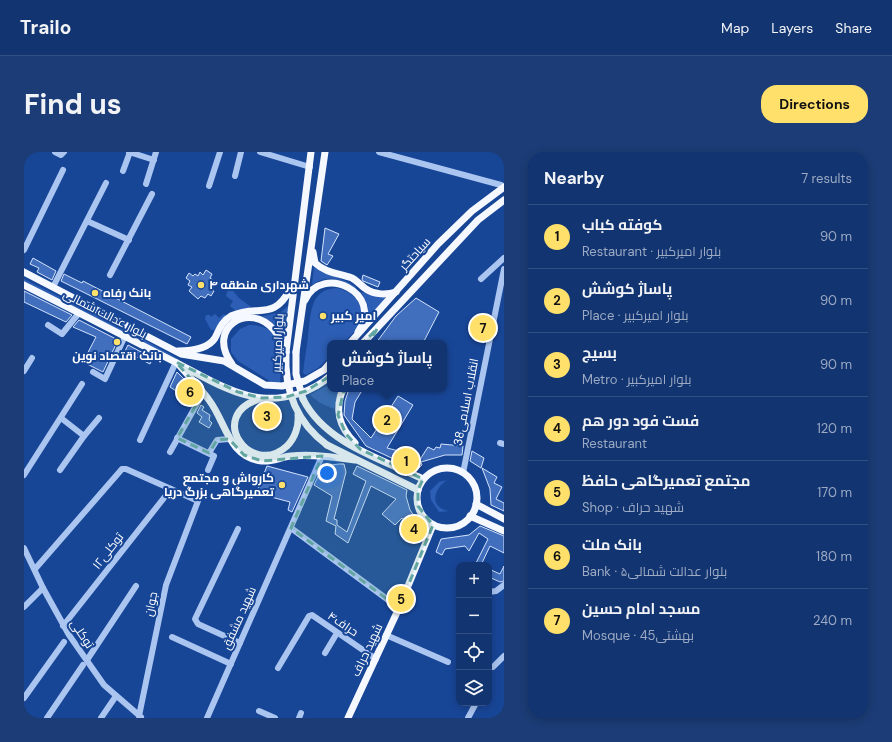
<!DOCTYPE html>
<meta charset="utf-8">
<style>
body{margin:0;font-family:"DM Sans",Cairo,sans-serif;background:#1b3c76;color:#f1f3f6}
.controls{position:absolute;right:12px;bottom:12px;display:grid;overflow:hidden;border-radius:8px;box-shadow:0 2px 10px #0003}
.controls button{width:36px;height:36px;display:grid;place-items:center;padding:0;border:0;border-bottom:1px solid #314f84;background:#123471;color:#f1f3f6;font:20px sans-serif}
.you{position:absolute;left:303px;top:321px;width:14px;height:14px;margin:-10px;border:3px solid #fff;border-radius:50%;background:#1a73e8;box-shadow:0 0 0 6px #1a73e833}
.badge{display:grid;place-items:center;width:26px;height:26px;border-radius:50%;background:#ffe06b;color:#111;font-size:13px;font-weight:700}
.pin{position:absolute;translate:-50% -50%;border:2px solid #fff;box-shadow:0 1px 4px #0006}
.popup{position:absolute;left:303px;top:188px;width:120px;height:52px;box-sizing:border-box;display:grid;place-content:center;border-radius:8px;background:#123471;filter:drop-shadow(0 1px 3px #0005);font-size:13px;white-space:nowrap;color:#9caac3}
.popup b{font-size:15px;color:#f1f3f6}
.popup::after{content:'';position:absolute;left:50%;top:100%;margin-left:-8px;border:8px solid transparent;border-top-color:#123471}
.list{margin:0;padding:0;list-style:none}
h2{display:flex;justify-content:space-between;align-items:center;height:52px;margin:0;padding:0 16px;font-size:17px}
h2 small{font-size:13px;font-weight:400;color:#9caac3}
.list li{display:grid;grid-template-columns:26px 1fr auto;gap:12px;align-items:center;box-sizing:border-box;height:64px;padding:0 16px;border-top:1px solid #314f84}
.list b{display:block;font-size:15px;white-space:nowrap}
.list p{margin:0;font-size:13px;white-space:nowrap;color:#9caac3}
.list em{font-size:13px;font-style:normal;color:#9caac3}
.icon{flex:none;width:22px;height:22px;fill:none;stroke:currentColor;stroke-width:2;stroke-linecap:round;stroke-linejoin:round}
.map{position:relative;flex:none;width:480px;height:566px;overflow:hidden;border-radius:16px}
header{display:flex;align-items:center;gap:24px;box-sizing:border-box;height:56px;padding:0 20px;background:#123471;border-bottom:1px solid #314f84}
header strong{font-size:19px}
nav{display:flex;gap:22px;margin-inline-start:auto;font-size:14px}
.intro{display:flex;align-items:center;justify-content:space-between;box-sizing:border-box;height:96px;padding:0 24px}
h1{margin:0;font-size:28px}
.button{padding:10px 18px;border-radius:16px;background:#ffe06b;color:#111;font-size:14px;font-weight:700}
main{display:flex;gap:24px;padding:0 24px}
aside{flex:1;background:#123471;border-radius:16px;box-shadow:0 2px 10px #0003}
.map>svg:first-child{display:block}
.green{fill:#2c5eb5}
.building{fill:#416fbe;stroke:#d2e2fc}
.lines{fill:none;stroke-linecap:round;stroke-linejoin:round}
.minor{stroke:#abc5f1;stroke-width:6}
.major{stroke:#f5f8ff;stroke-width:7}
.major-bridge{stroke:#f5f8ff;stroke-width:7}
.marked{fill:#63a6a1;fill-opacity:0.2;stroke:#63a6a1;stroke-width:3;stroke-dasharray:8 5;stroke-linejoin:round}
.poi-dot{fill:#ffe06b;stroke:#184697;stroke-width:1.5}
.labels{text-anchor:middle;stroke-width:4;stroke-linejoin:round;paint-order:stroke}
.street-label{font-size:12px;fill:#fff;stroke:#184697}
.poi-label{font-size:12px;font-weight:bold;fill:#fff;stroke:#184697;text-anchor:start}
</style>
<header>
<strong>Trailo</strong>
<nav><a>Map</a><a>Layers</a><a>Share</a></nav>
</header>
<div class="intro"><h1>Find us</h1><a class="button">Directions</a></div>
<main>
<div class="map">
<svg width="480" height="566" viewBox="0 0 480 566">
<rect width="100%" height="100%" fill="#184697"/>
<!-- green -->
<g class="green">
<path d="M290 115C303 125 319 125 332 135L331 136C317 126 303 122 288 133Z"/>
<path d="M0 127 110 182 158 209 148 205 0 130Z"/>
<path d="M205 134 215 146 227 155 212 159 206 154 209 149 202 144Z"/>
<path d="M312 136C331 139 345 157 333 175 330 181 324 186 319 191H306V204L294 216 282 223 279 221C280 209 283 196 284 184 287 163 285 138 312 136Z"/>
<path d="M337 140 363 146 343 169 344 154Z"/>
<path d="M265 153 260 186C254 174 248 169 235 165L257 160Z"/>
<path d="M191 162 195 166 200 162 202 164 190 178H187L181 167 182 163H186L187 165Z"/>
<path d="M225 173C261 173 258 204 256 231H249L214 209 207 200V187L216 177Z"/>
<path d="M306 232V237H317L310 257 296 251 286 243Z"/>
<path d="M423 328C409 337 405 356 425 359L415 360 407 348 406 339 415 330Z"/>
</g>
<!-- building -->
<g class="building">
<path d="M301 76 315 82 304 102 309 104 303 113 297 109Z"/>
<path d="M9 106 32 119 28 128 13 120 15 116 6 112Z"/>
<path d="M182 118 188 122 186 126 189 128 186 132 190 134 188 138 190 139 187 144 184 142 181 146 177 144 174 147 165 139 168 135 164 133 166 129 162 126 165 121 169 124 171 122 174 124 176 120 179 123Z"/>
<path d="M40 122 58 131 59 129 167 185 163 192 37 129Z"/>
<path d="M339 123 356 130 354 135 339 129 338 127Z"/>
<path d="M0 139 48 163 42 170 0 150Z"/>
<path d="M392 146 415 160 399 191H371L366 188 364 191H352L372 164Z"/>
<path d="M55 168 94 188 79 220 59 210 72 185 49 175Z"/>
<path d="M104 193 129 206 126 212 101 199Z"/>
<path d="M153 220 172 239 166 248 146 235Z"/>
<path d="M325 237H339L331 250 328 267 347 286 374 244 389 253 363 296 391 303 395 309 404 295 410 298 412 295 416 296 417 292 439 294 438 303H421L397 310 398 313 393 318 342 294 320 263 321 249Z"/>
<path d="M177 253 180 255 178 258 186 263 185 268 188 271 185 276 175 270 178 265 173 261Z"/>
<path d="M448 299 460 306 457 316 446 309Z"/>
<path d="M315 312H320L322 320 310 367 313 368V373L323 380 342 329 329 322 333 314 383 338 382 344 386 358 399 376 393 391 385 384 388 379 378 366 371 373 358 362 372 347 347 334 324 391 311 382 312 374 302 369 308 344 290 333 299 314Z"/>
<path d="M243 314 284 325 268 360 264 358 266 350 232 341 235 334 221 327 223 322 237 329Z"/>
<path d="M458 316 473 325 470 331 478 335 472 347 480 351V359L467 353 466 337Z"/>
<path d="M456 374 480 384V401L466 394 457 413H451L464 387 455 381 445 399 441 394 421 397 418 403 412 400 417 387 445 383Z"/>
<path d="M480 414V429L476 430 465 425V417L476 422Z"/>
</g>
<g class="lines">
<!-- minor -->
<g class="minor">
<path d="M31 0 37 3 40 0"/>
<path d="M105 0 130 8"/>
<path d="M236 0 286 15"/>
<path d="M355 0 477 33"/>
<path d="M99 19 106 0"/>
<path d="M211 24 217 0"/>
<path d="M122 32 132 0"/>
<path d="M185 34 196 0"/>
<path d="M63 69 105 88"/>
<path d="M0 98 39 18"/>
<path d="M86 123 128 42"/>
<path d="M457 127 480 106"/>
<path d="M29 135 82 31"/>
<path d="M24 173 38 182 55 161"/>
<path d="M0 219 8 206"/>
<path d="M69 220 81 227 101 184"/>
<path d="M37 266 60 284"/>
<path d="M153 286 190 304 184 318"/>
<path d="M116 288 152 210"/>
<path d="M476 291 480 292"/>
<path d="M146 300 179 241"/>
<path d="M185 301 193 288 205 287"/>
<path d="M36 318 60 284 75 266"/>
<path d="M439 321 480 117"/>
<path d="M0 323 58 232"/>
<path d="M267 376 375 456"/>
<path d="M214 377 171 467 174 472 216 491"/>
<path d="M0 396 19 436 45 483 80 533 117 565"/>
<path d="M11 417 98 317H102L174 349 142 433 115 564"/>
<path d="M465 440 472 439 480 433"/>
<path d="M0 455 19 436"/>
<path d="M39 474 147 337"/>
<path d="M362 483 424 510"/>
<path d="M148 485 207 512"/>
<path d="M301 501 313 481"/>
<path d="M63 508 112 434"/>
<path d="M469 515 480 504"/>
<path d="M254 516 285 464 288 463 352 507"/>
<path d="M0 546 40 490"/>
<path d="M235 559 251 566"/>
<path d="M23 566 59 513"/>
<path d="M77 566 92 544"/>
<path d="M183 566 298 304"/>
<path d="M275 566 277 561"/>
<path d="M444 566 452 551"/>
</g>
<!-- major -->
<g class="major">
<path d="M289 100 291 111C302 121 314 121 328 126 334 129 337 134 342 137 351 143 363 143 372 140"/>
<path d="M0 120 157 202 200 209 241 233 258 234 281 229 300 218 306 211"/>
<path d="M0 133C50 158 100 184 149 209 177 223 207 243 238 246 262 248 289 240 306 224"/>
<path d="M281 148C298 111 361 141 334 180"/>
<path d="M326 191 414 92 448 59 480 35"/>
<path d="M339 191 454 68 480 48"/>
<path d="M154 199C166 199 184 197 191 186 195 178 198 169 207 164 235 151 248 171 267 136"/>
<path d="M262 200 287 0"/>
<path d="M272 200 301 0"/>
<path d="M208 212C181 175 226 149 250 178 255 184 259 193 262 200"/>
<path d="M155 213C165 224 176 236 185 248 202 270 204 305 238 309 248 310 257 305 267 304 288 302 310 305 331 308"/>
<path d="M319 237C310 258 315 275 331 291"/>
<path d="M236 247C181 263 227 327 263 294 271 286 275 274 274 263"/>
<path d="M279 247C301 291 357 307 399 327"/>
<path d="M303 293 394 338"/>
<circle cx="423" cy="346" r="30"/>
<path d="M452 352 480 367"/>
<path d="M446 364 480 379"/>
<path d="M324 566 375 456 409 373"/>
</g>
<!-- major-bridge -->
<g class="major-bridge">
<path d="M262 200C260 239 272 270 303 293"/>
<path d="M272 200V222L279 247"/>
</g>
</g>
<!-- marked area -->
<path class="marked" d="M353 177 322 230 314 263 322 282 336 297 399 327 394 338V354L409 373 375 456 267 376 298 304 238 309 220 303 205 287 193 288 185 301 153 286 179 241 152 210 214 240 238 246 262 245 282 239 303 226Z"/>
<!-- markers -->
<g class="poi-dot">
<circle cx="177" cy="133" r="4"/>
<circle cx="71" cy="141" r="4"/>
<circle cx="299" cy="164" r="4"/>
<circle cx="93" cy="190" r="4"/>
<circle cx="258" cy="333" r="4"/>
</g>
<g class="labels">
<!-- street labels -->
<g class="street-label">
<text transform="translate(391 102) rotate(-48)" y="4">سیاحتگر</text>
<text transform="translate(81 162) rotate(27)" y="4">بلوار عدالت شمالی</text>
<text transform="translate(254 191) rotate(-87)" y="4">بلوار امیرکبیر</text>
<text transform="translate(442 250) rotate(-79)" y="4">38انقلاب اسلامی</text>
<text transform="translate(84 399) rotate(-52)" y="4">توکلی۱۲</text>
<text transform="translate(127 452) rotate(-78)" y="4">جوان</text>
<text transform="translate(215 466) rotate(-66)" y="4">شهید مشفق</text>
<text transform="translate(319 472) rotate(34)" y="4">حراف۴</text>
<text transform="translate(58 482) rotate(56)" y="4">توکلی</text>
<text transform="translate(343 498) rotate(-65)" y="4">شهید حراف</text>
</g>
<!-- poi labels -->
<g class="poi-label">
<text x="185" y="137">شهرداری منطقه ۴</text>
<text x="79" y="145">بانک رفاه</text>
<text x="307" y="168">امیر کبیر</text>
<text x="93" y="208" text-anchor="middle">بانک اقتصاد نوین</text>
<text x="250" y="330" text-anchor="end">کارواش و مجتمع<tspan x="250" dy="14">تعمیرگاهی بزرگ دریا</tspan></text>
</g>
</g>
</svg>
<div class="controls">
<button>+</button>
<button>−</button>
<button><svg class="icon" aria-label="locate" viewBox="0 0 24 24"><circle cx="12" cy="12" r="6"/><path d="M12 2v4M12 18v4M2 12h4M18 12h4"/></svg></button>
<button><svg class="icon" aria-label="layers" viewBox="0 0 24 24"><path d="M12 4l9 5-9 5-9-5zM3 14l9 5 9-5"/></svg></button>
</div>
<div class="you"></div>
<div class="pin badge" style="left:382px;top:309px">1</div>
<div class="pin badge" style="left:363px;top:268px">2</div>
<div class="popup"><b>پاساژ کوشش</b>Place</div>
<div class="pin badge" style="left:243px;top:264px">3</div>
<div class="pin badge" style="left:390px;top:377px">4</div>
<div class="pin badge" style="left:377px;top:447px">5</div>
<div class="pin badge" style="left:166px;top:240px">6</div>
<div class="pin badge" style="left:459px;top:176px">7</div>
</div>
<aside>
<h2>Nearby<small>7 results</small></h2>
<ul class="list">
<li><span class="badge">1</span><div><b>کوفته کباب</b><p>Restaurant · بلوار امیرکبیر</p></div><em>90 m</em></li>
<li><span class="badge">2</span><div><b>پاساژ کوشش</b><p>Place · بلوار امیرکبیر</p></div><em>90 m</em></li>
<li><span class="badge">3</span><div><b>بسیج</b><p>Metro · بلوار امیرکبیر</p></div><em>90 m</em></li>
<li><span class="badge">4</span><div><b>فست فود دور هم</b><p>Restaurant</p></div><em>120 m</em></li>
<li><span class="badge">5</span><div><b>مجتمع تعمیرگاهی حافظ</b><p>Shop · شهید حراف</p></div><em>170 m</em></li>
<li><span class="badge">6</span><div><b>بانک ملت</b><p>Bank · بلوار عدالت شمالی۵</p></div><em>180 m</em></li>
<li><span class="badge">7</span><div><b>مسجد امام حسین</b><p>Mosque · بهشتی45</p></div><em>240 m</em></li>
</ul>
</aside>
</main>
